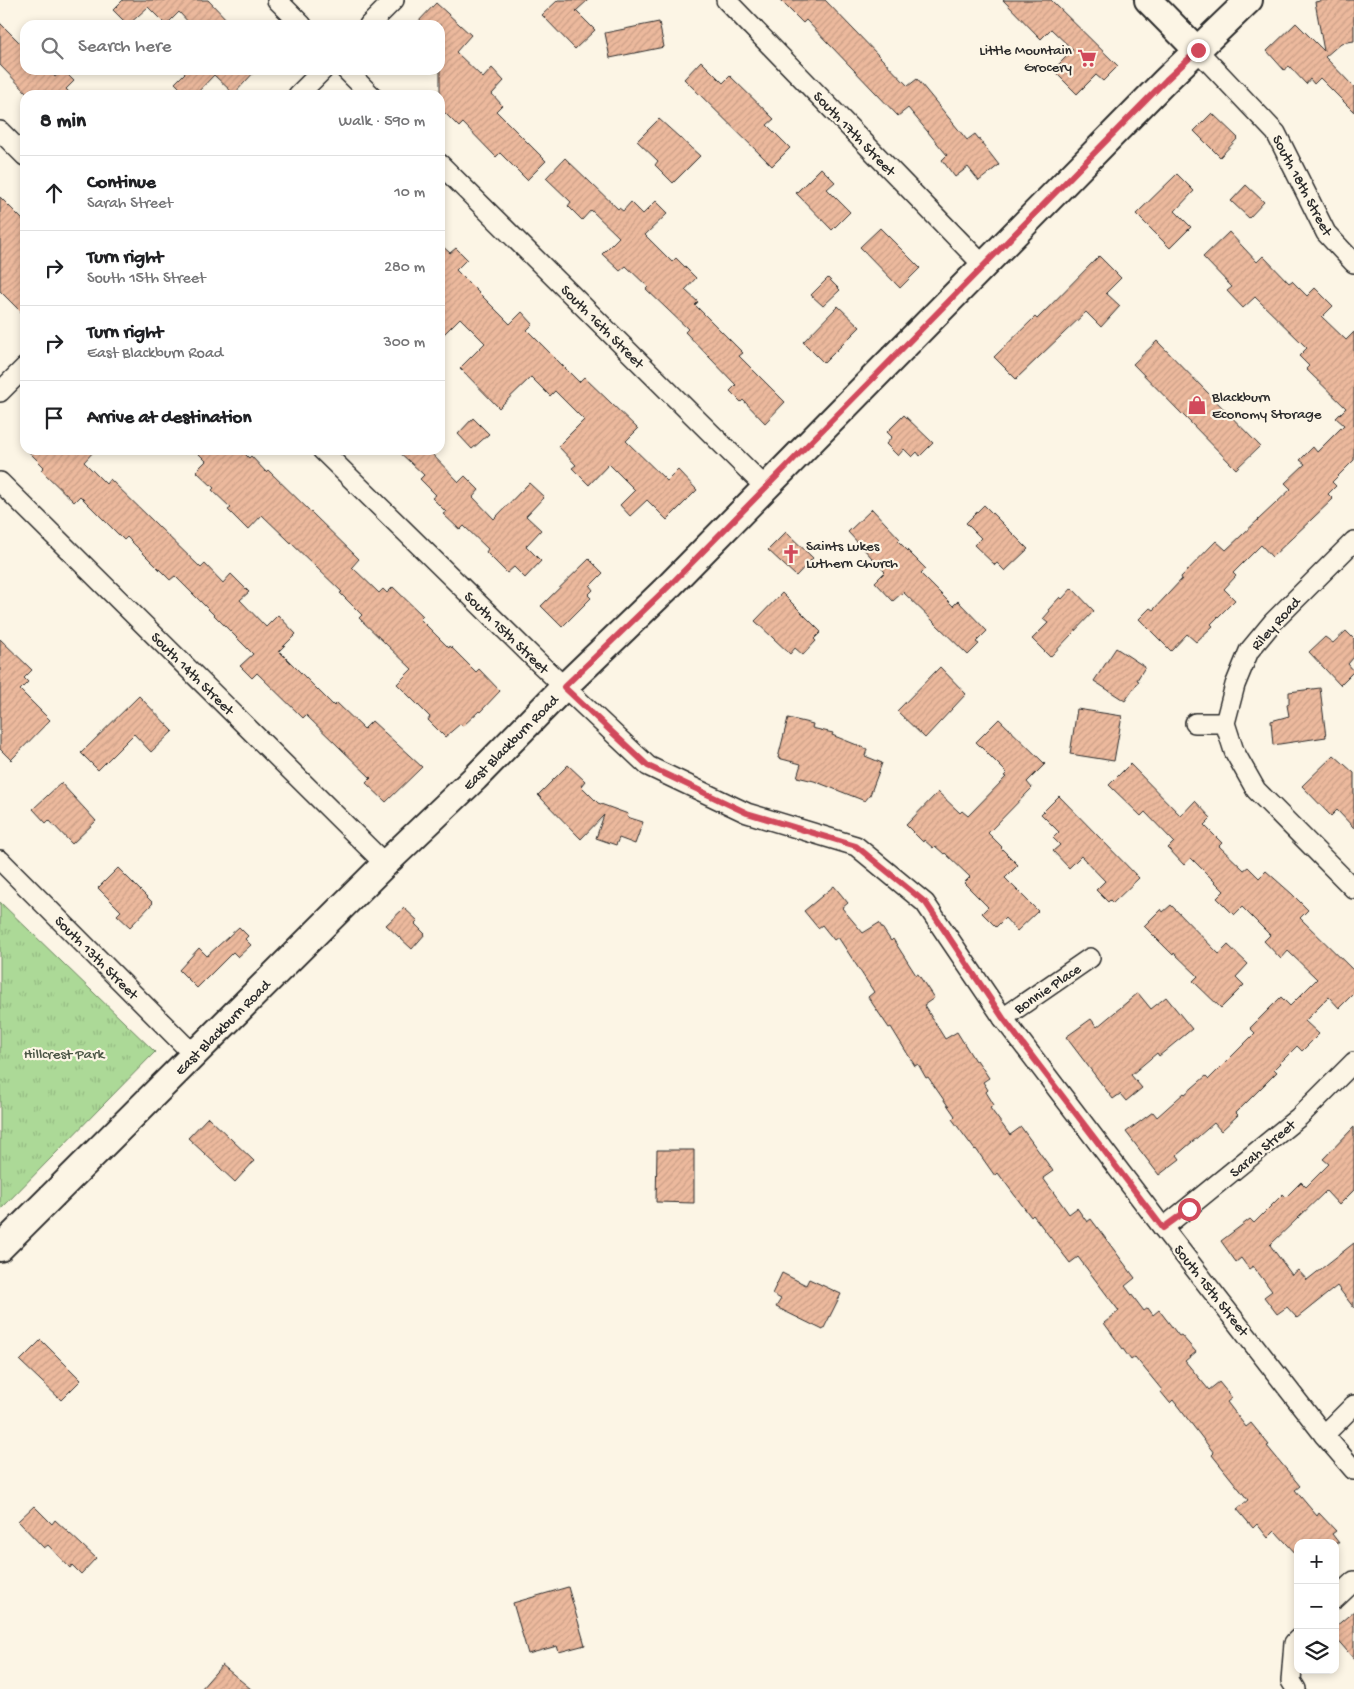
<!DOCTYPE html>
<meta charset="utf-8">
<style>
body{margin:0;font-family:"Gochi Hand",sans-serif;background:#f6f6f6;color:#202124}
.controls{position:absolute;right:15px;bottom:15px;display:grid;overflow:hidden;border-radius:10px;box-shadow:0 2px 8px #0003}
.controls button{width:45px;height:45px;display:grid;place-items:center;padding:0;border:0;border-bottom:1px solid #e0e0e0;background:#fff;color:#202124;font:25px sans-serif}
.stop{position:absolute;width:15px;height:15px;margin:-11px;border:4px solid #d1495b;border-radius:50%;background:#fff}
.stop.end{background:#d1495b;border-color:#fff;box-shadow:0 1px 5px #0008}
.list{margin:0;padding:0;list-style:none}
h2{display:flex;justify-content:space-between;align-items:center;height:65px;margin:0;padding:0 20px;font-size:21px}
h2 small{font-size:16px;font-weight:400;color:#757577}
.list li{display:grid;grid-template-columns:32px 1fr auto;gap:15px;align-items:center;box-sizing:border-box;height:75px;padding:0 20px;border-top:1px solid #e0e0e0}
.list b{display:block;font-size:19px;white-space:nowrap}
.list p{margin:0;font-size:16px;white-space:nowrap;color:#757577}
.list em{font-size:16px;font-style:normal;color:#757577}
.icon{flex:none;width:28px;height:28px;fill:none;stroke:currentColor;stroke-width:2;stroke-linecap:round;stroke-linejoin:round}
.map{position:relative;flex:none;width:1354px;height:1689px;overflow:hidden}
.search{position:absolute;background:#fff;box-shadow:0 2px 8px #0003;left:20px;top:20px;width:425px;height:55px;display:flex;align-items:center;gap:12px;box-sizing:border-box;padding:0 18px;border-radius:15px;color:#757577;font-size:19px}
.panel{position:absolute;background:#fff;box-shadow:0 2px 8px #0003;left:20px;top:90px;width:425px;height:365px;border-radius:15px}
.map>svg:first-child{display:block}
.grass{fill:url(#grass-tufts);stroke:#6c8261}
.building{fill:url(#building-hatch);stroke:#2b2b2b}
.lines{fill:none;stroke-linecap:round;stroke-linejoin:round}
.street-casing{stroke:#2b2b2b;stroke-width:22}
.secondary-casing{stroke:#2b2b2b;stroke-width:30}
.street{stroke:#fcf5e5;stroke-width:19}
.secondary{stroke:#fcf5e5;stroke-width:26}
.route{stroke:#d1495b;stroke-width:6}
.labels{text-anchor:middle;stroke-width:4.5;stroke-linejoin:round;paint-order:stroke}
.poi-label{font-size:15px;fill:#2b2b2b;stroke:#fcf5e5;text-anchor:start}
.street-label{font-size:15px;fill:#2b2b2b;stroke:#fcf5e5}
.park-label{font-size:15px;fill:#4b5646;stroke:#fcf5e5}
</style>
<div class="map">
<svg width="1354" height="1689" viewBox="0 0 1354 1689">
<defs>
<pattern id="grass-tufts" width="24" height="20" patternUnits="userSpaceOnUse" patternTransform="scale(1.25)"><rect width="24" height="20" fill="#acd997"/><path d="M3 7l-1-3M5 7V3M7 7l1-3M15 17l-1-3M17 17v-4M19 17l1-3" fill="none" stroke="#94ba82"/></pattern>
<pattern id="building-hatch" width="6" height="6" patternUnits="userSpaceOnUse" patternTransform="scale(1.25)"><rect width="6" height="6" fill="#ecb99d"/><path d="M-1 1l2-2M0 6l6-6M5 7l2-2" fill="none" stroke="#cb9f87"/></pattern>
</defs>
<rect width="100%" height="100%" fill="#fcf5e5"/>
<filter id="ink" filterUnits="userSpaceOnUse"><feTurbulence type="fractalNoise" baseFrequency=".02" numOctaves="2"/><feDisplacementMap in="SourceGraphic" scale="10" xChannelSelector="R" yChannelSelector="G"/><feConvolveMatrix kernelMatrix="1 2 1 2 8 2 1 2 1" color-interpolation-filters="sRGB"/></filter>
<g filter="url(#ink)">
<!-- grass -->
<path class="grass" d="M0 902 155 1052 0 1210Z"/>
<!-- building -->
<g class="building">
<path d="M123 0H208L232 25H191L179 12 166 25 148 7 128 25 113 10Z"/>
<path d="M558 0H588L576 11 595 30 575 49 542 15Z"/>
<path d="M780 0H825L908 86 917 79 967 140 975 134 999 165 979 181 968 167 955 177 942 160 947 155 908 108 898 116 806 20 803 23Z"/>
<path d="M1003 0H1051L1118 66 1103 81 1096 75 1077 94 1053 70 1073 50 1051 29 1041 39Z"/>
<path d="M1325 0H1354V41L1341 43 1325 57 1354 87V112L1320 78 1314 84 1310 79 1306 84 1289 66 1284 70 1267 51 1296 23 1324 51 1315 2Z"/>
<path d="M436 3 471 35 456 52 483 78 492 68 504 81 492 94 502 105 496 111 546 161 527 180 500 153 496 157 463 123 459 127 440 108V25H415Z"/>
<path d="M659 22 664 47 610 58 605 33Z"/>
<path d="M0 23 25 48V70H48L55 77 63 70 74 81 66 89 72 95H29L0 65Z"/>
<path d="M701 61 723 83 730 76 774 119 767 125 790 148 772 166 684 79Z"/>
<path d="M188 70H256L234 94 214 75 195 95H187L175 83Z"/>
<path d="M1212 113 1238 138 1220 157 1194 131Z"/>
<path d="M659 119 700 156 673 183 655 165 658 161 637 141Z"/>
<path d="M565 158 618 209 619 208 623 211 631 202 643 214 656 201 668 213 645 235 672 262 676 258 696 278 685 290 698 302 695 305 743 353 739 356 785 402 765 423 743 400 741 402 730 391 736 385 685 332 688 329 646 289 648 287 626 266 620 271 602 254 619 237 591 210 582 220 568 206 571 202 546 178Z"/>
<path d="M821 168 835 182 827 189 850 212 832 230 796 193Z"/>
<path d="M1177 174 1194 191 1175 211 1191 227 1170 248 1136 214Z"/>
<path d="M1246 185 1264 202 1249 218 1231 201Z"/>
<path d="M0 197 25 222V316L0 291Z"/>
<path d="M880 228 920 268 900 288 860 247Z"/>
<path d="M1229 232 1257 262 1263 256 1289 283 1292 281 1307 296 1315 288 1333 306 1322 317 1346 340 1354 332V460L1332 482 1336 486 1328 494 1333 499 1272 557 1261 545 1233 573 1236 576 1224 589 1235 600 1211 624 1213 626 1196 642 1187 634 1171 651 1139 619 1150 608 1153 610 1182 579 1181 577 1216 541 1226 550 1291 489 1285 483 1305 464 1300 460 1313 447 1317 452 1344 425 1336 418 1346 408 1306 369 1309 366 1299 356 1307 348 1255 297 1243 308 1227 291 1232 287 1203 257Z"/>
<path d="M440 244 450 253 456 248 467 259 456 270 510 324 522 312 533 324 527 330 579 382 584 377 638 429 626 441 667 481 678 470 697 490 667 520 647 500 630 516 620 505 635 490 609 464 589 485 572 468 576 465 558 446 584 420 555 391 550 396 531 377 499 408 460 368 485 343 460 318 440 338Z"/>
<path d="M1099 256 1121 278 1106 293 1120 306 1101 327 1086 312 1016 379 994 357 1035 317 1037 319Z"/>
<path d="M828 278 840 290 823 306 811 295Z"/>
<path d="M838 306 860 327 824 363 803 342Z"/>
<path d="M1157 341 1260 446 1236 469 1133 364Z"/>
<path d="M904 415 933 443 920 456 917 452 912 457 904 449 898 456 886 444 892 437 887 432Z"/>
<path d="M473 418 489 434 472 449 458 434Z"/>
<path d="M27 450H95L84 462 106 484 110 479 201 568 205 564 223 583 231 574 249 592 240 600 266 627 278 615 296 634 279 651 334 706 337 703 364 729 372 721 422 767 386 802 366 783 371 778 306 715 303 718 257 673 252 678 240 666 253 654 175 576 170 580 127 537 124 540 80 496 74 502 41 470 44 467Z"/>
<path d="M195 450H241L249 458 251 456 266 472 268 470 359 559 352 567 379 593 383 589 387 593 393 587 423 616 420 619 449 648 450 646 476 672 479 669 500 691 480 712 479 711 463 726 460 724 445 737 428 720 430 717 397 684 412 669 359 618 362 615 340 593 342 592 262 515 248 530 228 510 231 508 212 490 214 488 196 471 206 461Z"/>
<path d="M397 450H428L459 482 465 476 479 490 473 497 494 519 529 483 544 497 526 516 541 530 526 546 541 561 525 578 514 567 507 573 486 552 488 549 464 526 460 530 443 514 446 512 432 498 436 495 420 479 424 475Z"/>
<path d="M984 505 1028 549 1005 571 997 563 995 565 974 545 981 538 966 523Z"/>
<path d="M872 509 900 539 898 541 926 569 921 574 953 606 958 601 987 631 976 642 979 644 968 655 903 592 893 601 875 582 885 572 848 532Z"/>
<path d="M786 532 813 558 796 576 768 550Z"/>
<path d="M589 559 603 573 590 586 593 590 588 595 591 598 562 627 541 606Z"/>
<path d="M1072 588 1094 611 1050 657 1032 639 1048 623 1043 619 1050 611 1048 610 1060 597 1062 599Z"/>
<path d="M782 593 821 632 814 639 816 641 803 655 795 648 790 654 755 621Z"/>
<path d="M1346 631 1354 639V657L1348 664 1354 671 1340 685 1309 652 1325 637 1333 643Z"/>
<path d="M0 639 32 670 24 678 28 682 20 690 50 720 11 760 0 749Z"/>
<path d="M1116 648 1145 667 1137 680 1139 681 1125 701 1094 681Z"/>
<path d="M940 667 966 694 925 738 897 711Z"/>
<path d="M1320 688 1326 737 1273 745 1271 721 1289 716 1287 705 1289 704V692Z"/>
<path d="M139 696 173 731 151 752 134 734 98 770 81 753Z"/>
<path d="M1077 709 1122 716 1114 761 1070 754Z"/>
<path d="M788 718 813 724 812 728 833 733 832 735 867 749 865 756 882 763 870 795 865 801 814 781 797 777 801 764 778 758Z"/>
<path d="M999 719 1045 764 1027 782 1032 788 988 833 1002 847 1001 848 1018 865 1005 878 1038 911 1017 931 1005 918 996 927 982 913 988 907 964 883 970 877 945 853 944 854 935 846 933 848 924 840 923 842 906 825 938 792 960 813 962 811 968 816 1006 777 1004 776 1007 773 976 742Z"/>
<path d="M1334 755 1354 773V828L1337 810 1331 816 1302 786Z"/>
<path d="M1130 764 1181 816 1195 801 1211 818 1204 825 1222 843 1219 846 1244 870 1248 867 1259 878 1266 871 1292 894 1308 910 1300 918 1354 971V993L1339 1008 1329 997 1305 1021 1319 1034 1302 1051 1297 1046 1274 1069 1277 1072 1236 1113 1238 1115 1221 1131 1214 1123 1177 1155 1180 1159 1159 1175 1126 1132 1153 1112 1157 1117 1184 1093 1185 1094 1206 1076 1209 1079 1255 1033 1250 1028 1281 997 1290 1006 1317 979 1288 951 1281 959 1264 941 1270 935 1242 907 1234 915 1217 898 1224 891 1191 858 1184 865 1168 848 1174 842 1145 812 1141 816 1109 785Z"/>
<path d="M568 765 585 781 581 786 598 803 628 814 627 817 643 822 635 844 619 838 616 845 596 838 604 815 581 839 538 795Z"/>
<path d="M61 783 96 821 72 844 49 820 46 823 33 809Z"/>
<path d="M1059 796 1139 878 1113 903 1110 900 1108 902 1096 890 1105 881 1081 856 1069 868 1053 851 1060 845 1053 838 1059 832 1041 814Z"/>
<path d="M118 868 153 903 130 927 117 915 121 911 98 888Z"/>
<path d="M834 886 848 903 842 908 863 933 879 923 891 941 893 939 916 975 918 974 934 998 924 1005 945 1039 957 1032 975 1061 977 1060 989 1078 983 1082 988 1090 986 1092 994 1105 990 1108 1010 1135 1021 1127 1053 1171 1043 1178 1069 1214 1077 1208 1087 1222 1091 1219 1135 1278 1125 1286 1144 1311 1148 1308 1153 1315 1159 1310 1179 1336 1181 1335 1196 1352 1185 1361 1209 1390 1219 1382 1232 1398 1227 1402 1246 1427 1251 1423 1269 1445 1267 1446 1300 1486 1295 1490 1317 1516 1319 1513 1336 1531 1332 1534 1339 1543H1298V1556L1275 1531 1268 1538 1257 1524 1253 1528 1237 1509 1248 1500 1212 1455 1214 1453 1173 1400 1170 1403 1161 1392 1162 1390 1135 1357 1131 1360 1104 1323 1119 1311 1078 1257 1070 1263 1033 1215 1031 1217 998 1173 995 1176 976 1149 975 1150 952 1119 955 1116 928 1077 926 1078 918 1064 915 1066 891 1027 889 1028 868 997 874 992 838 937 834 940 822 925 818 928 804 911Z"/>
<path d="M1171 905 1219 954 1228 945 1248 964 1236 977 1244 985 1221 1008 1193 981 1198 976 1174 953 1173 955 1144 926 1161 909 1163 912Z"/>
<path d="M404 908 418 921 415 924 425 934 412 949 386 925Z"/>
<path d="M239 927 248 936 245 939 251 945 238 957 233 952 197 988 179 970 199 948 207 956Z"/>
<path d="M1138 993 1151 1009 1166 997 1192 1029 1159 1056 1157 1053 1131 1075 1142 1088 1126 1101 1120 1094 1113 1099 1066 1037 1091 1019 1097 1027Z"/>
<path d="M208 1117 254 1161 235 1182 188 1138Z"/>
<path d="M1354 1127V1190L1339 1205 1326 1191 1270 1245 1292 1275 1298 1270 1307 1280 1354 1243V1308L1337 1286 1297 1318 1287 1307 1277 1314 1264 1297 1272 1291 1253 1266 1249 1269 1241 1258 1236 1262 1221 1241 1250 1219 1254 1223 1283 1194 1286 1197 1301 1182 1306 1187 1329 1164 1323 1159Z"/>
<path d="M657 1150H694V1203L656 1202Z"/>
<path d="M782 1273 806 1285 809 1279 841 1294 823 1330 776 1307 781 1299 772 1294Z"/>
<path d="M41 1340 81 1380 61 1400 20 1361Z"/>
<path d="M34 1506 52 1524 55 1520 96 1558 81 1574 72 1565 70 1568 48 1545 44 1548 18 1521Z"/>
<path d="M568 1587 585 1645 559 1652 557 1646 528 1654 513 1603Z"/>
<path d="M1354 1611V1659L1335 1637V1627Z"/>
<path d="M222 1665 251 1689H201Z"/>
</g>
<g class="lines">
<!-- street casing -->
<g class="street-casing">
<g id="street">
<path d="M277 0 302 25"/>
<path d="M726 0 984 266"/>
<path d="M369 25 394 0"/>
<path d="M1197 50 1276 133 1326 233 1354 263"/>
<path d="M346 70 371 95"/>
<path d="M298 95 323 70"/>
<path d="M0 131 25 156"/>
<path d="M440 164 766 488"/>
<path d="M0 392 25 367"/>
<path d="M322 450 540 664 648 766 747 813 856 846 925 903 1003 1018 1163 1228 1324 1435 1354 1470"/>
<path d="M0 482 385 864"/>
<path d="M1354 541 1273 622 1249 651 1235 685 1225 723 1234 751 1256 790 1354 889"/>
<path d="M1195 723H1225"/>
<path d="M0 860 194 1055"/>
<path d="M1003 1018 1090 958"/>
<path d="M1163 1228 1299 1117 1354 1062"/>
<path d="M1324 1435 1354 1405"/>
<path d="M1335 1599 1354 1581"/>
<path d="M1296 1689 1291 1681 1294 1643 1298 1639"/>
</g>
</g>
<!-- secondary casing -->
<g class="secondary-casing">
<g id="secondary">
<path d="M1148 0 1197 50"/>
<path d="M0 1248 385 864 475 778 564 687 670 585 1166 80 1249 0"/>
</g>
</g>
<!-- street -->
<use href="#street" class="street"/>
<!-- secondary -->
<use href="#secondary" class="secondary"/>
</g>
</g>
<g class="lines" filter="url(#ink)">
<!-- route -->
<path class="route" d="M1189 1209 1163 1228 1003 1018 926 903 856 846 747 813 648 766 564 687 670 585 1166 80 1198 50"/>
</g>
<!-- icons -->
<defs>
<g id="supermarket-bare" transform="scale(1.5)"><path d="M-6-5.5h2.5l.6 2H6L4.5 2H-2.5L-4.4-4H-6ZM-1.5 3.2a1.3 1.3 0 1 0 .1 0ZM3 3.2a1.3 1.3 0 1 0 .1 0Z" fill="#d1495b" stroke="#fcf5e5" stroke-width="2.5" paint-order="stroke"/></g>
<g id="shop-bare" transform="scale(1.5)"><path d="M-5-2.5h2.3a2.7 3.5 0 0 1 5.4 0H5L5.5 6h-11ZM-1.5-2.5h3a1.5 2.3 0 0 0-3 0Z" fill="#d1495b" stroke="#fcf5e5" stroke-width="2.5" paint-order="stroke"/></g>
<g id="church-bare" transform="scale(1.5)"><path d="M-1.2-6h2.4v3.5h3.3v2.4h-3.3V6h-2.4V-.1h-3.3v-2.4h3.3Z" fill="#d1495b" stroke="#fcf5e5" stroke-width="2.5" paint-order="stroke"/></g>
</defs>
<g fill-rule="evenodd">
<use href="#supermarket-bare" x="1087" y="58"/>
<use href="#shop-bare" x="1197" y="405"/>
<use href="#church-bare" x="791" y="554"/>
</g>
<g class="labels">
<!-- poi labels -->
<g class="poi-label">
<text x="1072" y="54" text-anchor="end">Little Mountain<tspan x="1072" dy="17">Grocery</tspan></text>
<text x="1212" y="401">Blackburn<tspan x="1212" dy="17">Economy Storage</tspan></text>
<text x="806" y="550">Saints Lukes<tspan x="806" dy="17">Luthern Church</tspan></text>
</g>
<!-- street labels -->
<g class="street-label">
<text transform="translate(855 133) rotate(46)" y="5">South 17th Street</text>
<text transform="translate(1303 185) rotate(62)" y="5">South 18th Street</text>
<text transform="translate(603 326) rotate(45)" y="5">South 16th Street</text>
<text transform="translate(1275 623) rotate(-48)" y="5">Riley Road</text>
<text transform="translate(507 632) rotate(44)" y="5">South 15th Street</text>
<text transform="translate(193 673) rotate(45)" y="5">South 14th Street</text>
<text transform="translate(510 742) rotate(-45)" y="5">East Blackburn Road</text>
<text transform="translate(97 957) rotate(45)" y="5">South 13th Street</text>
<text transform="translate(1047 988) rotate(-34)" y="5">Bonnie Place</text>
<text transform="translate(222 1027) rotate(-45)" y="5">East Blackburn Road</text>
<text transform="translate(1262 1148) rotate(-40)" y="5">Sarah Street</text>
<text transform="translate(1212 1290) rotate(52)" y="5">South 15th Street</text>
</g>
<!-- park labels -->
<g class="park-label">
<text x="64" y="1058">Hillcrest Park</text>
</g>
</g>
</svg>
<div class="controls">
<button>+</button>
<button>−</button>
<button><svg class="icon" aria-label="layers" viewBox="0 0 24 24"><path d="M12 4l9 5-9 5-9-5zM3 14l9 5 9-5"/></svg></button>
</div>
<div class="stop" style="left:1189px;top:1209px"></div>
<div class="stop end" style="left:1198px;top:50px"></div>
<div class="search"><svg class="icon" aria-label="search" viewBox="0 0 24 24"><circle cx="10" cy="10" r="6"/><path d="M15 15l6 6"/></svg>Search here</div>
<section class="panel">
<h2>8 min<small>Walk · 590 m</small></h2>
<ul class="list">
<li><svg class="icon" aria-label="ahead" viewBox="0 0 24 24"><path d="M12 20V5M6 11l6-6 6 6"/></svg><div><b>Continue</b><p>Sarah Street</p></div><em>10 m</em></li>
<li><svg class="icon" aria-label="right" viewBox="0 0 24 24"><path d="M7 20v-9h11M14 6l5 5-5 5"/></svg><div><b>Turn right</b><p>South 15th Street</p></div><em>280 m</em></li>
<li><svg class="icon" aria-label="right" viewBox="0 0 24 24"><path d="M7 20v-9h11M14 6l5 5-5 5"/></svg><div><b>Turn right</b><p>East Blackburn Road</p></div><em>300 m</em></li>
<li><svg class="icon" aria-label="arrive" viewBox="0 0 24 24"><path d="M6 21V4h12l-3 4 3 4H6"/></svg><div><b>Arrive at destination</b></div></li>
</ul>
</section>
</div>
